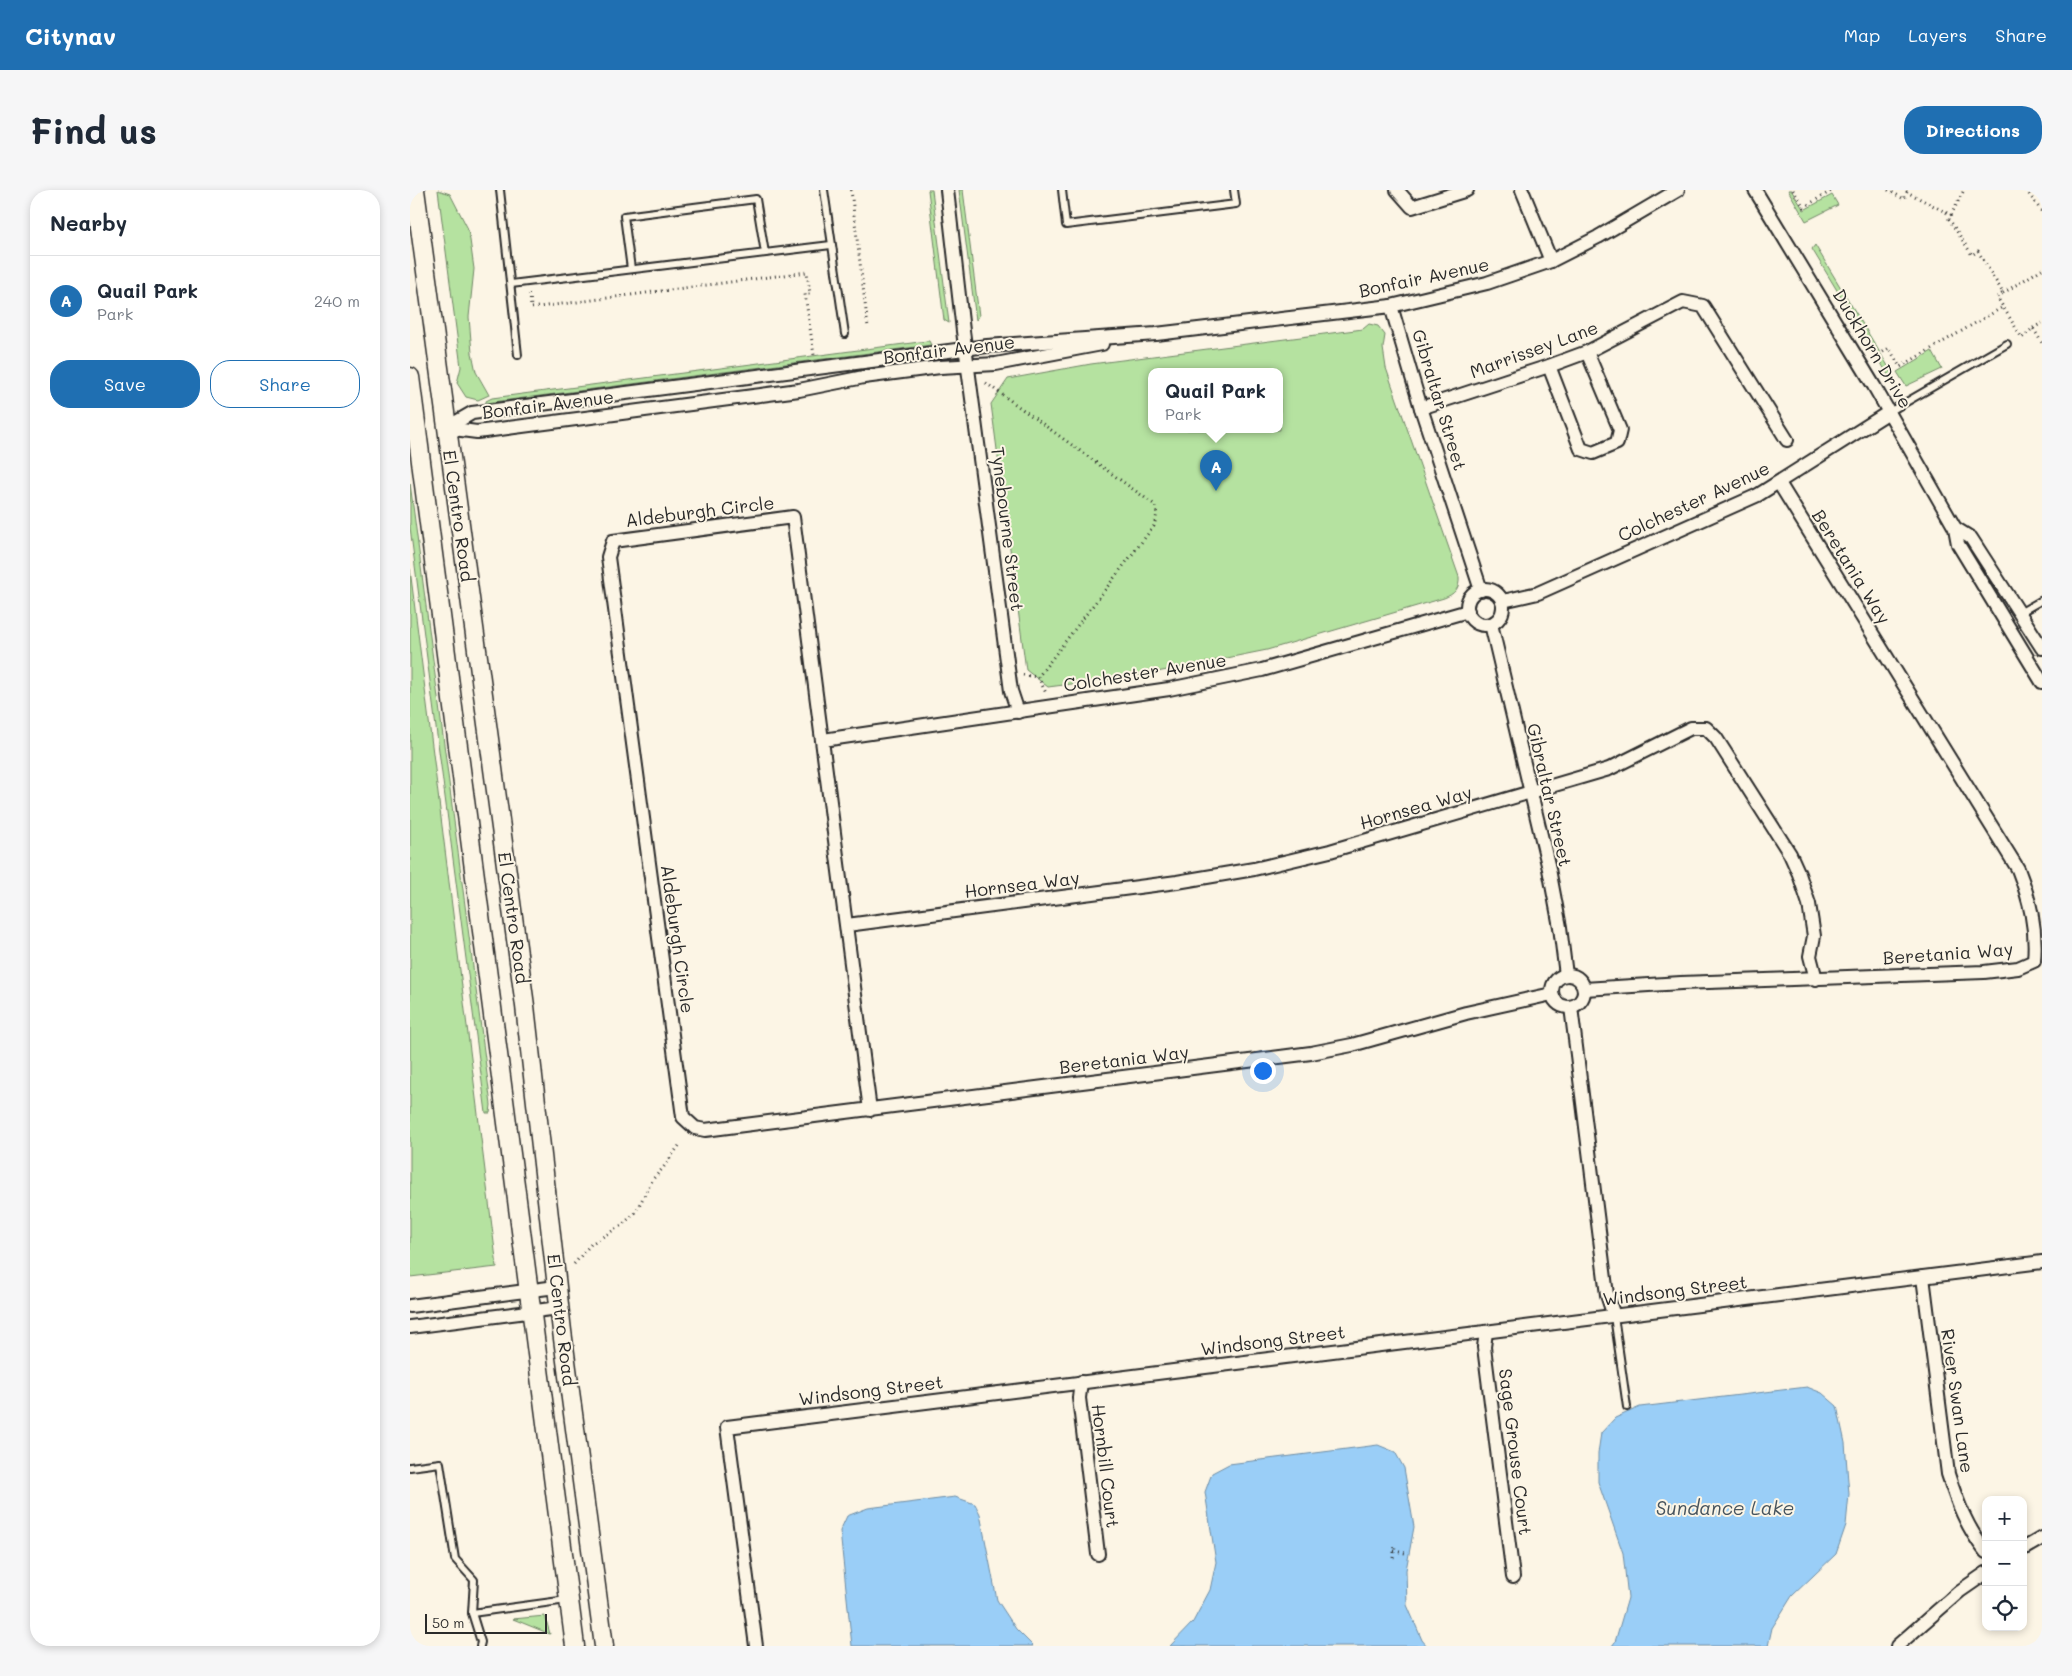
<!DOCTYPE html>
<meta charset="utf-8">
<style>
body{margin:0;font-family:Mali,sans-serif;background:#f6f6f7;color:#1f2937}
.controls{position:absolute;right:15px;bottom:15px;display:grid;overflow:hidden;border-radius:10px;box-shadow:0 2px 8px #0003}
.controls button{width:45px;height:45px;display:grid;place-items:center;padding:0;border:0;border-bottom:1px solid #e0e1e3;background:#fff;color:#1f2937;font:25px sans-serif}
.scale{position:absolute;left:15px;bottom:12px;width:122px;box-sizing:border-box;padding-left:5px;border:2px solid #2b2b2b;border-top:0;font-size:14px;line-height:18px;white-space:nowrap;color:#2b2b2b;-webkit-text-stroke:4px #fcf5e5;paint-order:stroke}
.you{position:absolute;left:852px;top:880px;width:18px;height:18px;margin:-12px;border:4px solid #fff;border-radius:50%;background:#1a73e8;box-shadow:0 0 0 8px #1a73e833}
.badge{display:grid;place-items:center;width:32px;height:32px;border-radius:50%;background:#1f6fb2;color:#fff;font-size:16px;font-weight:700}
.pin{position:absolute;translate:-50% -41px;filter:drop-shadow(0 1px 2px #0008)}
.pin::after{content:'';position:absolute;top:26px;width:18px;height:15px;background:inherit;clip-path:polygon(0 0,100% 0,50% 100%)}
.popup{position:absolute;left:738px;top:178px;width:135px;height:65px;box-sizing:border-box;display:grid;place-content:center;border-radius:10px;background:#fff;filter:drop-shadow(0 1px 4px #0005);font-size:16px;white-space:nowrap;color:#747a83}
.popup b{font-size:19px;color:#1f2937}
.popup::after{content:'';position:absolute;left:50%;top:100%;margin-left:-10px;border:10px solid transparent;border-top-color:#fff}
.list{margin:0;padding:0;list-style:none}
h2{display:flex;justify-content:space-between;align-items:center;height:65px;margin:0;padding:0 20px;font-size:21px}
h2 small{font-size:16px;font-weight:400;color:#747a83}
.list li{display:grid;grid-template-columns:32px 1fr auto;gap:15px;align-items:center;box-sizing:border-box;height:90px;padding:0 20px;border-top:1px solid #e0e1e3}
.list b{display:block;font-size:19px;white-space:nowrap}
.list p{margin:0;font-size:16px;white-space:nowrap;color:#747a83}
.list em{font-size:16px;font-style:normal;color:#747a83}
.actions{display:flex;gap:10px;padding:15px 20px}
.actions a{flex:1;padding:11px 0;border:1px solid #1f6fb2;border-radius:20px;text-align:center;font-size:18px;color:#1f6fb2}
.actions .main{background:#1f6fb2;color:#fff}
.icon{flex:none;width:28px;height:28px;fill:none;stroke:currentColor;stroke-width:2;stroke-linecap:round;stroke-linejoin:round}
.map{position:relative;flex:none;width:1632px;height:1456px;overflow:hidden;border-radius:20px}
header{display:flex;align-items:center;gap:30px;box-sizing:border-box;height:70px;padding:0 25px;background:#1f6fb2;color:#fff}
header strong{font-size:24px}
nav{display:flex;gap:28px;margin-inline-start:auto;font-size:18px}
.intro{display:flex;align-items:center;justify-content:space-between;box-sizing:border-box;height:120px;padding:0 30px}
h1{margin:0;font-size:35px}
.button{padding:12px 22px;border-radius:20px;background:#1f6fb2;color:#fff;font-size:18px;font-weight:700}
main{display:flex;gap:30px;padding:0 30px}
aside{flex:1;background:#fff;border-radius:20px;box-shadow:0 2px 8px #0003}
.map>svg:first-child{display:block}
.green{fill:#b5e2a0;stroke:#708666;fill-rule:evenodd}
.water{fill:#9acef7;stroke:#6e8da5}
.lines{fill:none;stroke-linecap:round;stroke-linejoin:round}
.service-casing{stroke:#2b2b2b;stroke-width:10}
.minor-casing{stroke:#2b2b2b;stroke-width:16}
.secondary-casing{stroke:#2b2b2b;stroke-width:21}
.path{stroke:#2b2b2b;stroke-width:3;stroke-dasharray:1 4;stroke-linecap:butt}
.service{stroke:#fcf5e5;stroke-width:6}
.minor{stroke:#fcf5e5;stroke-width:12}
.secondary{stroke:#fcf5e5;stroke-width:18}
.labels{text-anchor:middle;stroke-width:4;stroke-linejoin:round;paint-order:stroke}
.street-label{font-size:18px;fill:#2b2b2b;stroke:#fcf5e5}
.water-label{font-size:19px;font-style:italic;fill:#47545e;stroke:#fcf5e5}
</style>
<header>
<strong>Citynav</strong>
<nav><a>Map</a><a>Layers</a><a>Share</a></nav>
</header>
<div class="intro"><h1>Find us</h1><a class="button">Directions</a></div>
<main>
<aside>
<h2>Nearby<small></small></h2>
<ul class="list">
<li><span class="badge">A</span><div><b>Quail Park</b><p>Park</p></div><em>240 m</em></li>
</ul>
<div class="actions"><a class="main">Save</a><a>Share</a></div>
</aside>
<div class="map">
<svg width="1632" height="1456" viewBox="0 0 1632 1456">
<rect width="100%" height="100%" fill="#fcf5e5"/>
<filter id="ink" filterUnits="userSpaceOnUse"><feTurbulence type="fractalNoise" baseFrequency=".02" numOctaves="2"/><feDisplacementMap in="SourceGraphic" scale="10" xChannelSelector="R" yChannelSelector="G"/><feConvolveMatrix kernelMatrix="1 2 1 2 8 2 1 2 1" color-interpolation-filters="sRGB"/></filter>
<g filter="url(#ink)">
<!-- green -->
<g class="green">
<path d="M28 0 40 4 57 37 60 50 64 79 59 127 62 163 66 182 79 205 68 210 56 207 47 193 51 177Z"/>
<path d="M518 0H522L539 133 534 130Z"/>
<path d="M549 0H553L569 126 566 130Z"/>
<path d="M1378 0H1381L1394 20 1422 5 1428 15 1396 31Z"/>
<path d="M1405 55 1484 186 1480 188 1402 59Z"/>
<path d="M959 134 968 136 975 145 973 158 976 178 1049 387C1050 399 1044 404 1034 408L857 460 732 485 638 497 616 480 581 214 598 189 681 174 953 139ZM742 182H870V240H742Z"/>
<path d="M517 151H519L521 155 76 213V211L82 208Z"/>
<path d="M1522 161 1532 179 1496 196 1487 182Z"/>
<path d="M0 293 81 915 80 923H76L0 337Z"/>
<path d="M0 379 87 1077 0 1087Z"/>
<path d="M135 1426 140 1444 103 1429Z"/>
</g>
<!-- water -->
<g class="water">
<path d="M1397 1197 1412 1203 1427 1216 1435 1253 1439 1304 1436 1335 1426 1364 1382 1406 1362 1438 1358 1456H1202L1205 1452 1218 1408 1213 1363 1188 1292V1263L1191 1243 1205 1228 1230 1217Z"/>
<path d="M968 1255 985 1262 994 1278 1004 1337 996 1380 997 1415 1012 1450 1017 1456H760L783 1432 800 1400 806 1372 795 1302 802 1283 819 1274Z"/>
<path d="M545 1307 565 1314 570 1324 587 1410 606 1439 623 1456H442L430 1341 437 1326 458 1318Z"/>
</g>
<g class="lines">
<!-- service casing -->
<g class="service-casing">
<g id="service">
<path d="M90 0 108 165"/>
<path d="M414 0 435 144"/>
<path d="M652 0 656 35 826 14 824 0"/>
<path d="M221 79 214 26 346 9 355 63"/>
<path d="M101 94 421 55"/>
<path d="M1479 222 1597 154"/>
<path d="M1611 422 1632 410"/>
<path d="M1204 1126 1217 1217"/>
<path d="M0 1277 30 1273 45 1369 64 1390 62 1423 71 1452 70 1456"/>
<path d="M62 1423 157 1410"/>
</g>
</g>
<!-- minor casing -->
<g class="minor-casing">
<g id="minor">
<path d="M537 0 553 141 601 501 608 522"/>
<path d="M987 0 1002 17 1057 0"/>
<path d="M1112 0 1141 71"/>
<path d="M1345 0 1464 196 1545 338 1548 354 1632 492"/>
<path d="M981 116 1011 218 1071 400"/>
<path d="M1139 176 1171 259 1183 263 1207 253 1210 240 1177 162"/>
<path d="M1011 218 1139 176 1177 162 1273 112 1293 116 1377 250"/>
<path d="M36 238 62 223 577 156 746 144 981 116 1077 93 1141 71 1188 47 1268 0"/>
<path d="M36 238 67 242 389 200 454 187 530 177 586 174 692 154"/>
<path d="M1545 338 1561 348 1632 458"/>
<circle cx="1075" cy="417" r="18"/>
<path d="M1093 411 1128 403 1348 305 1479 222"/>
<path d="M1081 434 1139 679 1150 737 1156 785"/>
<path d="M413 550 759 499 852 480 1058 421"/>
<path d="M437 735 767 692 844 679 920 661 1199 579 1281 538H1296L1306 548 1380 664 1389 684 1399 714 1404 746 1400 766 1406 789"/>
<circle cx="1158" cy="801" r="16"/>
<path d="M1174 799 1271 793 1574 782 1608 778 1624 771C1627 738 1620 710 1608 679L1369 293"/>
<path d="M1161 817 1197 1105 1204 1126"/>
<path d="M460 920 383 327 203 351 198 367 273 927 285 938 295 940 901 863 942 855 1056 823 1142 804"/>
<path d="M1513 1087 1538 1284C1547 1312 1557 1338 1576 1362"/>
<path d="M0 1116 146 1097"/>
<path d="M0 1137 149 1118"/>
<path d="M1076 1142 1074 1157 1103 1387"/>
<path d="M671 1192 669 1208 688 1364"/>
<path d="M1613 1359 1632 1348"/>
<path d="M346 1456 317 1237 1632 1072"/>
<path d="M1487 1456 1550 1401 1576 1383"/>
</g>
</g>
<!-- secondary casing -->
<g class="secondary-casing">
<g id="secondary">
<path d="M5 0 115 816 152 1141 194 1456"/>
<path d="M0 187 165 1456"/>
</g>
</g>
<!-- path -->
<g class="path">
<path d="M441 0 458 137"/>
<path d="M1383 0 1394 17 1423 0"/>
<path d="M1478 0 1494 9 1497 2 1541 25 1539 29 1562 65 1568 61 1593 103 1587 107 1612 148 1623 138 1632 153"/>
<path d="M1616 0 1632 22"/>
<path d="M1541 25 1554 0"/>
<path d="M1593 103 1632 79"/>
<path d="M120 104 121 118 397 82 400 104H395L404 165"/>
<path d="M1623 138 1632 133"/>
<path d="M1473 162 1479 158 1490 177 1593 117"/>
<path d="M576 193 745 315 747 324 744 336 628 487"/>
<path d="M613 485 628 487"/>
<path d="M628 487 636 503"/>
<path d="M164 1074 181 1054 212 1035 225 1023 243 989 253 978 271 953"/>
<path d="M984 1361 995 1363"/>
<path d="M983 1368 985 1356"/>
</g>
<!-- service -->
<use href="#service" class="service"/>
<!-- minor -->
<use href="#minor" class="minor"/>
<!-- secondary -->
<use href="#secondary" class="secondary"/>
</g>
</g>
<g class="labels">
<!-- street labels -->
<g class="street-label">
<text transform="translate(1014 88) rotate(-12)" y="6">Bonfair Avenue</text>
<text transform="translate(1462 159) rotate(59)" y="6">Duckhorn Drive</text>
<text transform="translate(539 160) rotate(-7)" y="6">Bonfair Avenue</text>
<text transform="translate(1124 160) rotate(-20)" y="6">Marrissey Lane</text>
<text transform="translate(1029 210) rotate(73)" y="6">Gibraltar Street</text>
<text transform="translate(138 215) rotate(-7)" y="6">Bonfair Avenue</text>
<text transform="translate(1284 312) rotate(-25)" y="6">Colchester Avenue</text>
<text transform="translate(290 322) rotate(-7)" y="6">Aldeburgh Circle</text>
<text transform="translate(48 326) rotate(82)" y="6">El Centro Road</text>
<text transform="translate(597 339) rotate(83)" y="6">Tynebourne Street</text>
<text transform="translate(1441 377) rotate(58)" y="6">Beretania Way</text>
<text transform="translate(735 483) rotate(-9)" y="6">Colchester Avenue</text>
<text transform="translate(1139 605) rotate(77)" y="6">Gibraltar Street</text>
<text transform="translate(1006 618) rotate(-16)" y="6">Hornsea Way</text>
<text transform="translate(612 695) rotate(-7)" y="6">Hornsea Way</text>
<text transform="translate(103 728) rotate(82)" y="6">El Centro Road</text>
<text transform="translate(267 749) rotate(82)" y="6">Aldeburgh Circle</text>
<text transform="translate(1538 764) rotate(-4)" y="6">Beretania Way</text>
<text transform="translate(714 870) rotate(-7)" y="6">Beretania Way</text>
<text transform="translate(1265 1101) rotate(-7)" y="6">Windsong Street</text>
<text transform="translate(151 1130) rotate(83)" y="6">El Centro Road</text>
<text transform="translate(863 1151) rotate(-7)" y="6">Windsong Street</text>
<text transform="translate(461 1201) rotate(-7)" y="6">Windsong Street</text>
<text transform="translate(1547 1211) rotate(82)" y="6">River Swan Lane</text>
<text transform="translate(1105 1262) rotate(83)" y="6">Sage Grouse Court</text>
<text transform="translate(695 1276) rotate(83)" y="6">Hornbill Court</text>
</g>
<!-- water labels -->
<g class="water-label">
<text x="1315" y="1325">Sundance Lake</text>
</g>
</g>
</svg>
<div class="controls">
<button>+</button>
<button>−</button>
<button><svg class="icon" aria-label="locate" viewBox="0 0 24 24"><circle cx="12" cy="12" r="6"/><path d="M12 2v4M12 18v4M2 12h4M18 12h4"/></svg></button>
</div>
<div class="scale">50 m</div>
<div class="you"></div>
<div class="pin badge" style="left:806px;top:301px">A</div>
<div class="popup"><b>Quail Park</b>Park</div>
</div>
</main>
